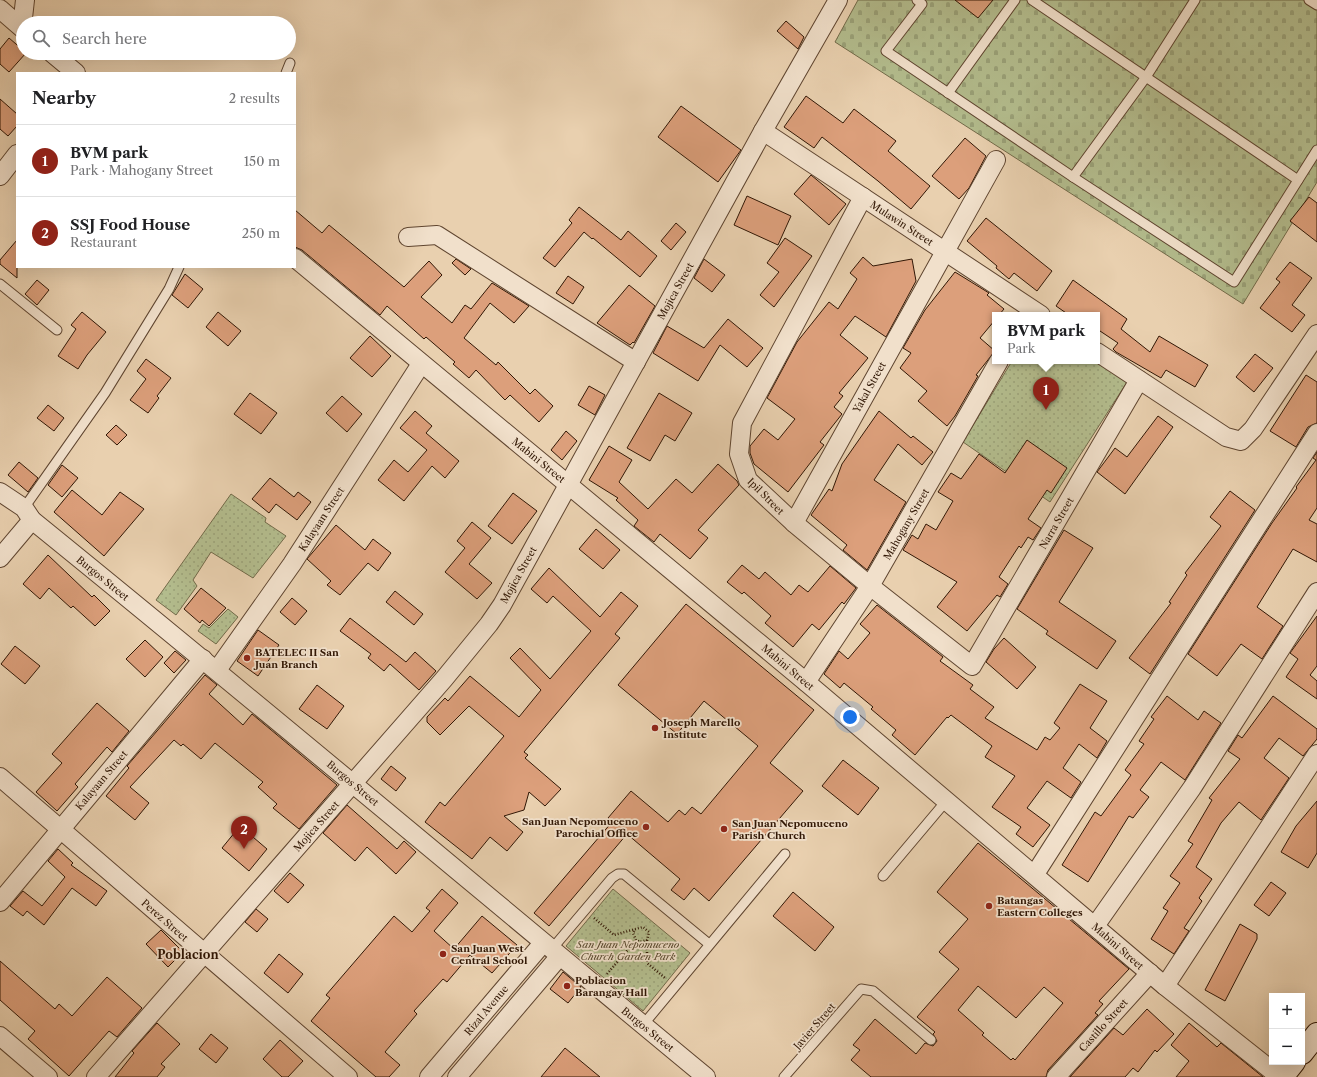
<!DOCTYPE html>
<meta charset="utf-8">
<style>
body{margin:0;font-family:"Libre Caslon Text",serif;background:#f2f2f2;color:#202124}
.controls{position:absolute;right:12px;bottom:12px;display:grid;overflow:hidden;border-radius:0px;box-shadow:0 4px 16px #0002}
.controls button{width:36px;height:36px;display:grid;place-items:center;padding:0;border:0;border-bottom:1px solid #e0e0e0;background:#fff;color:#202124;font:20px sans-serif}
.you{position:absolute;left:850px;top:717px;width:14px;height:14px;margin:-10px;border:3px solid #fff;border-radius:50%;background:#1a73e8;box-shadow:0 0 0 6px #1a73e833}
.badge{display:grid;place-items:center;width:26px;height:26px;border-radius:50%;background:#8f2418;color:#fff;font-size:13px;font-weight:700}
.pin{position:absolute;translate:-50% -33px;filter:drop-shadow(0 1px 2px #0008)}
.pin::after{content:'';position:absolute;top:21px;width:14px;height:12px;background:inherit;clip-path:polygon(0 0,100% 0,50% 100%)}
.popup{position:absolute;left:992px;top:312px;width:108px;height:52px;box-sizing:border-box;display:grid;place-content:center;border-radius:0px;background:#fff;filter:drop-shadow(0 1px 3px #0005);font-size:13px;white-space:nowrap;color:#757577}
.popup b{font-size:15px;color:#202124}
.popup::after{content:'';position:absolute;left:50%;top:100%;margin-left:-8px;border:8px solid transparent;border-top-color:#fff}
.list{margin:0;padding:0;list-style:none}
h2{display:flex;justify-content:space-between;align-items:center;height:52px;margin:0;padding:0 16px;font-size:17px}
h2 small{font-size:13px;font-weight:400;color:#757577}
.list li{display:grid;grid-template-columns:26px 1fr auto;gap:12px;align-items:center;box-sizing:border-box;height:72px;padding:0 16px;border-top:1px solid #e0e0e0}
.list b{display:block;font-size:15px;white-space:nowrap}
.list p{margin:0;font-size:13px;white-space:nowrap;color:#757577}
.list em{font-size:13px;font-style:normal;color:#757577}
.icon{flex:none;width:22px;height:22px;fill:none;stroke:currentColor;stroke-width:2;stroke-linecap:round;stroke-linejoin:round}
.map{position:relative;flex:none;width:1317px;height:1077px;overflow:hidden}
.search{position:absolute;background:#fff;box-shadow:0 4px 16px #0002;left:16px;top:16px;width:280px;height:44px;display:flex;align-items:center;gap:10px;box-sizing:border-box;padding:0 14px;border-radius:22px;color:#757577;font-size:15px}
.panel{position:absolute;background:#fff;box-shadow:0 4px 16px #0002;left:16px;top:72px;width:280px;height:196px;border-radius:0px}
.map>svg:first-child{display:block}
.grass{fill:url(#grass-dots);stroke:#726a49}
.cemetery{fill:url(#cemetery-stones);stroke:#726a49}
.building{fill:#dc9f7b;stroke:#311705;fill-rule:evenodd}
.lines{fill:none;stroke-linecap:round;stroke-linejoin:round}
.lane-casing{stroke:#5f4530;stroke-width:11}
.street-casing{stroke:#5f4530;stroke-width:20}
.secondary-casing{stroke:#311705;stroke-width:24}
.path{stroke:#311705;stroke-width:2.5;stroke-dasharray:1 2;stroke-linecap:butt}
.lane{stroke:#f1e0cb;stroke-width:9}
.street{stroke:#f1e0cb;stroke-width:18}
.secondary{stroke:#f1e0cb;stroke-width:22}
.poi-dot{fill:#8f2418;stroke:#f1e0cb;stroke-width:1.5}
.labels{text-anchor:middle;stroke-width:3.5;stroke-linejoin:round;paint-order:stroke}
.street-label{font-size:10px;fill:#311705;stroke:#f1e0cb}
.poi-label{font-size:10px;font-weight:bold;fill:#311705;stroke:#f1e0cb;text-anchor:start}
.park-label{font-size:10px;font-style:italic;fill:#58492e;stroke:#f1e0cb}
.quarter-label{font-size:12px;font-weight:bold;fill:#311705;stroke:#f1e0cb}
</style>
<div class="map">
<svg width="1317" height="1077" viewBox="0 0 1317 1077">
<defs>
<pattern id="grass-dots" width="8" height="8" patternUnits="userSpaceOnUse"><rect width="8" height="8" fill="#b3bc8d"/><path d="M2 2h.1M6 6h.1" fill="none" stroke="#9aa178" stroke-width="1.8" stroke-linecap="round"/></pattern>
<pattern id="cemetery-stones" width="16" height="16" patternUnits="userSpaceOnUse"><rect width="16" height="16" fill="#b3bc8d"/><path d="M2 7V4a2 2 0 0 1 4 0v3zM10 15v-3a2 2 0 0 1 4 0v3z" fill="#9aa178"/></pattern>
</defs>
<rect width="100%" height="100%" fill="#e9d0af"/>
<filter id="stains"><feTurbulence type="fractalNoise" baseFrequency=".005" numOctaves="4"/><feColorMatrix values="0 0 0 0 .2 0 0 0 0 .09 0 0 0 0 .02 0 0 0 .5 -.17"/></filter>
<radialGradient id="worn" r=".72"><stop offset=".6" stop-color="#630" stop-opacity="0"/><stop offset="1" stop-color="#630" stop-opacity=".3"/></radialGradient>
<!-- grass -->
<g class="grass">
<path d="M1012 361H1097L1129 379 1050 502 963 442Z"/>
<path d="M231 494 266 518 265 522 286 536 253 578 211 552 193 580 197 586 176 615 156 600Z"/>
<path d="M228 609 238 617 216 644 198 631 203 624 209 628Z"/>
<path d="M613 889 690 953 643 1011 566 946Z"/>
</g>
<!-- cemetery -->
<path class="cemetery" d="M858 0H1317V182L1243 304 835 42Z"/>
<!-- building -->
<g class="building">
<path d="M955 0H993L978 18Z"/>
<path d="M786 21 804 37 798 49 777 31Z"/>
<path d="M9 38 23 50V53H26L9 72 0 64V49Z"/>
<path d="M806 96 843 123 854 109 896 141 888 151 930 186 911 209 878 181 822 137 814 148 784 127Z"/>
<path d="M0 99 17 114V126L8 136 0 129Z"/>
<path d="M681 106 741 150 718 182 658 137Z"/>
<path d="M965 138 986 156 969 188 959 199 932 176Z"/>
<path d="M811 175 846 204 829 225 794 194Z"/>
<path d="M747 196 791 216 778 245 734 225Z"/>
<path d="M1309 197 1317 203V242L1290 221Z"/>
<path d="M579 207 621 240 628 231 657 256 640 277 593 238 592 239 584 232 555 267 543 258 572 223 569 220Z"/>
<path d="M295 210 322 233 329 225 404 287 429 261 442 275 421 297 452 323 465 305 471 309 492 283 529 306 514 323 490 303 464 338 496 365 498 362 530 394 535 389 553 406 539 422 510 395 505 400 476 370 469 378 453 364 455 362 426 337 424 339 387 306 380 315 302 250 295 247Z"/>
<path d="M986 218 1052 271 1037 291 1014 273 1009 279 996 268 997 266 967 241Z"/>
<path d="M676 223 686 232 671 250 661 241Z"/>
<path d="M785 238 812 256 774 307 760 295 779 272 767 263Z"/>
<path d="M17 240V278L0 264V260Z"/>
<path d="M863 257 873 266 912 259 916 281 886 337 855 316 840 335 868 358 839 393 843 396 834 407 842 414 820 442 824 445 788 492 754 464 750 453V446L764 429 778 440 795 419 767 398 797 342 829 302 838 309 857 279 850 273Z"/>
<path d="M456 259 471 269 465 275 452 263Z"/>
<path d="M704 259 725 275 712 292 694 278Z"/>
<path d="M1290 262 1312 278 1292 305 1305 315 1292 332 1260 308 1280 282 1276 279Z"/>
<path d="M955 272 989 293 987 295 1004 309 999 315H995V320L980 338 995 351 976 375 978 376 955 416 947 426 918 401 927 391 900 368 911 353 903 348 925 310Z"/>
<path d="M185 274 203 289 188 308 172 295Z"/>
<path d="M568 276 584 287 573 304 556 293Z"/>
<path d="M37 280 49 290 37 305 25 294Z"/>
<path d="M1073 280 1127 319 1121 329 1150 352 1159 336 1208 365 1195 387 1166 370 1161 378 1116 352 1113 349 1118 343 1097 329V315H1069L1056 306Z"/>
<path d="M629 285 655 306 634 343 633 342 630 345 597 323Z"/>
<path d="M82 312 106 332 87 355 78 369 58 356 76 329 71 325Z"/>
<path d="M218 312 241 331 228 346 206 327Z"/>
<path d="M728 319 763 348 747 367 720 345 698 381 653 353 667 326 704 348Z"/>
<path d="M370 336 391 356 372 377 350 358Z"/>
<path d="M1255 354 1273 368 1254 392 1236 377Z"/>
<path d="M146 359 171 378 157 396 159 398 148 413 130 400 146 379 137 371Z"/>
<path d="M1306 375 1317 382V423L1308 427 1296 447 1270 431Z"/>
<path d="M589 386 605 395 595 415 578 405Z"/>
<path d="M250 393 277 413 261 434 234 414Z"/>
<path d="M659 393 692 413 675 441 665 435 650 461 627 448Z"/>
<path d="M342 396 362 414 347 432 326 413Z"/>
<path d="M48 405 64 418 54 431 37 418Z"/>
<path d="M415 411 432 426 426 433 459 461 445 478 432 466 404 501 378 480 394 460 408 472 427 450 400 428Z"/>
<path d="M879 411 911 438 913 436 933 452 922 465 898 444 874 480 906 502 867 570 843 550 847 545 811 515 829 489 832 491 842 464Z"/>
<path d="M1158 416 1173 427 1125 494 1097 472 1115 448 1127 457Z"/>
<path d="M116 425 127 435 117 445 106 435Z"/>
<path d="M566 431 577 441 562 460 551 450Z"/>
<path d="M1027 440 1067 468 1051 493 1047 490 1028 519 1041 528 1033 540 1028 537 1021 548 1019 546 999 577 1008 584 1000 597 997 595 967 631 937 607 957 582 903 550 912 535 918 539 926 524 936 530 953 501 938 492 951 473 961 479 979 454 1005 473Z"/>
<path d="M609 446 632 460 619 482 648 509 676 479 692 493 718 464 737 481 739 485 698 530 708 538 690 559 660 534 654 542 634 526 638 520 616 500 618 498 589 480Z"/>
<path d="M1317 452V508L1309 520 1317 524V562L1293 549 1257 607 1283 626 1262 659 1241 644 1217 676 1188 654 1272 523 1297 488 1296 487 1316 460 1313 458Z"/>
<path d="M19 462 38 478 28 492 8 475Z"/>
<path d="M62 465 78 478 62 497 48 485Z"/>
<path d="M270 478 294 497 298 492 311 502 297 520 276 504 269 513 252 499Z"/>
<path d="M72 490 102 515 120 492 144 509 104 556 54 512Z"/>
<path d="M1230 491 1255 510 1150 674 1129 658 1171 603 1169 602 1187 575 1185 573 1221 526 1210 517Z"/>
<path d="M513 493 537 511 512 544 488 526Z"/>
<path d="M472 522 491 538 469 564 492 583 477 599 445 572 465 548 457 541Z"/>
<path d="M336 525 365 550 373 539 391 553 378 571 368 563 340 595 327 585 331 581 307 559Z"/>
<path d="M596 529 620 550 603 569 579 549Z"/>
<path d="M1064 530 1093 548 1059 602 1116 641 1097 669 1046 634 1048 631 1017 609Z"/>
<path d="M48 555 92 597 94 595 110 611 95 626 73 606 71 608 49 588 40 599 23 584Z"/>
<path d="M742 565 759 579 765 572 791 595 799 585 808 592 830 566 856 588 844 604 842 602 819 630 812 624 793 647 765 623 771 616 744 592 742 594 727 582Z"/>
<path d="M549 568 600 617 621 592 638 606 615 634 620 638 524 752 528 755 525 758 561 789 545 806 529 792 524 810 504 816 523 832 507 851 490 837 472 859 425 822 440 802 445 806 504 736 469 706 440 735 427 722V717L445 698 448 701 470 676 519 717 541 690 510 658 520 648 550 679 591 631 553 596 547 603 531 589Z"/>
<path d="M201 588 226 608 209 626 202 620 200 623 184 609Z"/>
<path d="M395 591 423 614 414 625 386 602Z"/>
<path d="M292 598 307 611 295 625 280 612Z"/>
<path d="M686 604 814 710 770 763 803 791 709 901 694 888 684 900 671 890 680 879 627 834 549 926 534 913 612 822 608 818 631 791 668 822 679 810 685 815 692 807 701 814 758 746 704 701 677 734 618 685Z"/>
<path d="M877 605 943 657 940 661 973 685 970 689 994 707 985 718 1037 750 1045 737 1050 740 1060 728 1054 723 1080 684 1107 701 1090 728 1107 741 1097 758 1079 744 1063 768 1081 782 1071 798 1047 781 1027 808 1050 825 1033 847 1016 834 1021 827 992 807 1015 776 985 757 992 746 951 715 948 718 947 717 915 755 892 735 896 730 871 709 873 707 844 683 840 688 824 674 839 651 848 659 870 633 860 624Z"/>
<path d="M1317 616V666L1310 675 1317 681V699L1286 677 1298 659 1290 653Z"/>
<path d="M350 618 406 662 415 652 436 671 419 690 390 664 384 671 368 658 371 654 340 631Z"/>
<path d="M258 630 279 645 258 676 237 661Z"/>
<path d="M1004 638 1036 667 1017 689 986 662 994 649Z"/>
<path d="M145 640 163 657 145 677 126 659Z"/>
<path d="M15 646 40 666 25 684 1 664Z"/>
<path d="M175 651 186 660 174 673 164 663Z"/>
<path d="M205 675 217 685 209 694 243 725 252 714 337 785 299 829 273 808 277 804 258 787 263 782 215 743 201 759 183 744 181 746 174 740 130 787 149 803 135 820 106 796 129 768 127 766Z"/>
<path d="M317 685 344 706 327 729 299 709Z"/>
<path d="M1167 696 1198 720 1204 711 1221 723 1185 780 1161 762 1140 790 1149 797 1133 818 1129 816 1088 882 1062 865 1095 812 1101 816 1131 775 1125 770 1144 744 1139 741 1154 719 1151 717Z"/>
<path d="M1273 696 1317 729V739L1303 756 1279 738 1264 758 1289 778 1261 820 1239 802 1221 823 1196 867 1212 879 1199 898 1202 901 1184 928 1189 931 1174 954 1151 939 1168 911 1163 908 1180 883 1170 876 1193 844 1188 841 1212 800 1209 798 1240 759 1228 751 1238 735 1242 738Z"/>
<path d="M97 703 129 731 112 752 107 747 75 784 78 787 57 811 36 792 62 763 52 754Z"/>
<path d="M843 760 879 788 858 815 822 786Z"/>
<path d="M391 766 406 778 396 791 381 779Z"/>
<path d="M1317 801V853L1308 868 1281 852 1296 826Z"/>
<path d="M347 805 397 849 404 841 416 852 396 874 367 847 355 861 323 833Z"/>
<path d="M240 826 267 849 249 871 222 848Z"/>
<path d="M978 843 1129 969 1099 1001 1103 1004 1095 1013 1098 1015 1048 1070 1046 1077H871L851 1060 860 1050 853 1045 875 1019 916 1054 925 1043 933 1046 937 1041 933 1034 935 1032 917 1017 959 969 939 952 968 919 937 892ZM978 986 1016 1018 1044 987 1063 1003 1015 1060 1013 1058 1011 1060 982 1035 984 1033 958 1010Z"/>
<path d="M58 849 73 863 71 865 107 891 96 906 72 888 44 925 27 911 23 916 10 906 23 891 42 906 65 877 48 861Z"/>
<path d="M290 873 304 885 288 903 274 891Z"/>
<path d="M1271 882 1286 893 1269 916 1254 905Z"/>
<path d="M442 889 458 903 434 931 454 949 482 916 517 945 492 973 470 955 447 982 443 979 414 1011 417 1014 385 1052 400 1065 389 1077H376L311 1021 330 998 326 995 394 916 412 932 430 911 426 908Z"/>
<path d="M793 892 834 927 815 951 773 916Z"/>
<path d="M256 909 268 919 257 932 245 922Z"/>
<path d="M1240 924 1257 934V939L1225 1001 1205 990Z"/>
<path d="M161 930 183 952 168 967 146 944Z"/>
<path d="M279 954 303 974 288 993 264 973Z"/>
<path d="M0 961 55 1009 59 1004 72 1016 107 977 142 1008 117 1037 109 1031 69 1076 28 1039 35 1031 0 1000Z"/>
<path d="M563 972 581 987 568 1003 550 989Z"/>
<path d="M1147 1009 1174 1034 1157 1052 1155 1050 1138 1072 1133 1068 1125 1077H1070L1114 1028 1123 1035Z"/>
<path d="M157 1023 180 1044 161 1064 165 1067 157 1077H115L134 1053 132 1051Z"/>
<path d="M1189 1023 1217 1047 1221 1043 1263 1077H1176L1189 1061 1171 1045Z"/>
<path d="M211 1034 228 1048 216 1063 199 1049Z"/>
<path d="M280 1040 303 1061 288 1077H282L263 1059Z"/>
<path d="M565 1048 600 1077H541Z"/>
</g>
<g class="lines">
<!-- lane casing -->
<g class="lane-casing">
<g id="lane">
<path d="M917 0 922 4 886 51 1073 177 1234 282 1317 150"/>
<path d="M1032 0 1298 180"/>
<path d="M1309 0 1317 5"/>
<path d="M286 73 290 63"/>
<path d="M948 93 1015 0"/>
<path d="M1073 177 1146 77 1195 0"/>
<path d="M0 284 57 330"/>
<path d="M24 508 105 393 169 289 179 267"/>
<path d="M883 876 947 800"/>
<path d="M551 950 612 878 618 874H624L709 944"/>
<path d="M643 1025 785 854"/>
<path d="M784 1077 861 989 873 991 931 1040"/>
</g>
</g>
<!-- street casing -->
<g class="street-casing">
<g id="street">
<path d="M0 9 23 29"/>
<path d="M22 27 25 0"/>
<path d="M52 53 76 73"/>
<path d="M763 131 1041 315"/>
<path d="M0 176 17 154"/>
<path d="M863 197 742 423 739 454 748 480 794 523 870 586 972 666 1139 380"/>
<path d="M408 237 437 235 636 362"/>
<path d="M295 258 806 682 1165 986 1280 1077"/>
<path d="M1097 352 1226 437 1241 441 1253 429 1317 334"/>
<path d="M0 492 24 508 32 520C258 703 481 891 706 1077"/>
<path d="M794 523 996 160"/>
<path d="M0 558 32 520"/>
<path d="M217 670 292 564 421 364"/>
<path d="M806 682 870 586 999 361"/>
<path d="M0 777 348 1077"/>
<path d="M1035 874 1317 433"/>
<path d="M0 902 203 659"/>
<path d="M1095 926 1192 788 1317 592"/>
<path d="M1165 986 1317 754"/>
<path d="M0 1036 48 1077"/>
<path d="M96 1077 444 679 489 624 502 605 763 131 838 0"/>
<path d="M429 1077 543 943"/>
<path d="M457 1077 559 957"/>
<path d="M1056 1077 1150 973"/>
</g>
</g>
<!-- secondary casing -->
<g class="secondary-casing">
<g id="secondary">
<path d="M1302 1053 1317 1034"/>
<path d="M1282 1077 1294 1062"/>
</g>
</g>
<!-- path -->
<g class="path">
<path d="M594 918 614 935 643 927 649 932 647 940 640 942 636 940 633 933 635 930"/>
<path d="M647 940V963L665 978"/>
<path d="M607 974 636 940"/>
</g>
<!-- lane -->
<use href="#lane" class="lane"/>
<!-- street -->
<use href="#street" class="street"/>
<!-- secondary -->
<use href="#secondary" class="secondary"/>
</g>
<!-- markers -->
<g class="poi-dot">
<circle cx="247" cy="658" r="4"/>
<circle cx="655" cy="728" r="4"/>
<circle cx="646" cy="827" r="4"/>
<circle cx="724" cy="829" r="4"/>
<circle cx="989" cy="906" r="4"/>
<circle cx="443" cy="954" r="4"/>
<circle cx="567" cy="986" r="4"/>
</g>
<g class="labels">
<!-- street labels -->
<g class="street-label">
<text transform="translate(902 223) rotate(33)" y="4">Mulawin Street</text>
<text transform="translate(675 291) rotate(-61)" y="4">Mojica Street</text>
<text transform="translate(869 387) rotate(-61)" y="4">Yakal Street</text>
<text transform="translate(539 460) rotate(39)" y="4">Mabini Street</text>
<text transform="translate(766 496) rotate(45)" y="4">Ipil Street</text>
<text transform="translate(321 519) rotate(-57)" y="4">Kalayaan Street</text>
<text transform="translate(1056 523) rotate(-60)" y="4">Narra Street</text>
<text transform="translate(906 524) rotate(-60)" y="4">Mahogany Street</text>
<text transform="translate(518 575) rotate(-61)" y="4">Mojica Street</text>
<text transform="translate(103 578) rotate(39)" y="4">Burgos Street</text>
<text transform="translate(788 667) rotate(40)" y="4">Mabini Street</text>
<text transform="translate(101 780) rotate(-50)" y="4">Kalayaan Street</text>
<text transform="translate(353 783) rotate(40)" y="4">Burgos Street</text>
<text transform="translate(316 826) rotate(-49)" y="4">Mojica Street</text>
<text transform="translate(165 920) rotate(41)" y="4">Perez Street</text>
<text transform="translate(1118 946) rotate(41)" y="4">Mabini Street</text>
<text transform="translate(486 1010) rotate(-50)" y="4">Rizal Avenue</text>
<text transform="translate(1103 1025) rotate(-48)" y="4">Castillo Street</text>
<text transform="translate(814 1026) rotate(-49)" y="4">Javier Street</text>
<text transform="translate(648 1029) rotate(39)" y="4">Burgos Street</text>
</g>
<!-- poi labels -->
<g class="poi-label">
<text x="255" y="656">BATELEC II San<tspan x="255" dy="12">Juan Branch</tspan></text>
<text x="663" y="726">Joseph Marello<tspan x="663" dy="12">Institute</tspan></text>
<text x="638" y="825" text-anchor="end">San Juan Nepomuceno<tspan x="638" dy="12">Parochial Office</tspan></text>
<text x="732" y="827">San Juan Nepomuceno<tspan x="732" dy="12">Parish Church</tspan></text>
<text x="997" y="904">Batangas<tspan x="997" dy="12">Eastern Colleges</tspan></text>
<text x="451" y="952">San Juan West<tspan x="451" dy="12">Central School</tspan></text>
<text x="575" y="984">Poblacion<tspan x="575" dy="12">Barangay Hall</tspan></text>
</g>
<!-- park labels -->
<g class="park-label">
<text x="628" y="948">San Juan Nepomuceno<tspan x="628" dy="12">Church Garden Park</tspan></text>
</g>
<!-- quarter labels -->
<g class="quarter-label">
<text x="188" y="959">Poblacion</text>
</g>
</g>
<rect width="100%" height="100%" filter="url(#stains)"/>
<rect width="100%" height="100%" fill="url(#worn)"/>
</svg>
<div class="controls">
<button>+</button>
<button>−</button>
</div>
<div class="you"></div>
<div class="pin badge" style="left:1046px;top:410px">1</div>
<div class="popup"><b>BVM park</b>Park</div>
<div class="pin badge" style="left:244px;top:849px">2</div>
<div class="search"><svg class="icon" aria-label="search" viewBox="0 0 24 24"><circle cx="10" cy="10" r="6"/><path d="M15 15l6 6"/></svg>Search here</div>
<section class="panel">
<h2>Nearby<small>2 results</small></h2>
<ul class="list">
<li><span class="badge">1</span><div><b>BVM park</b><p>Park · Mahogany Street</p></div><em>150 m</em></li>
<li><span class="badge">2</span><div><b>SSJ Food House</b><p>Restaurant</p></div><em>250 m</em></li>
</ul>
</section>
</div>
